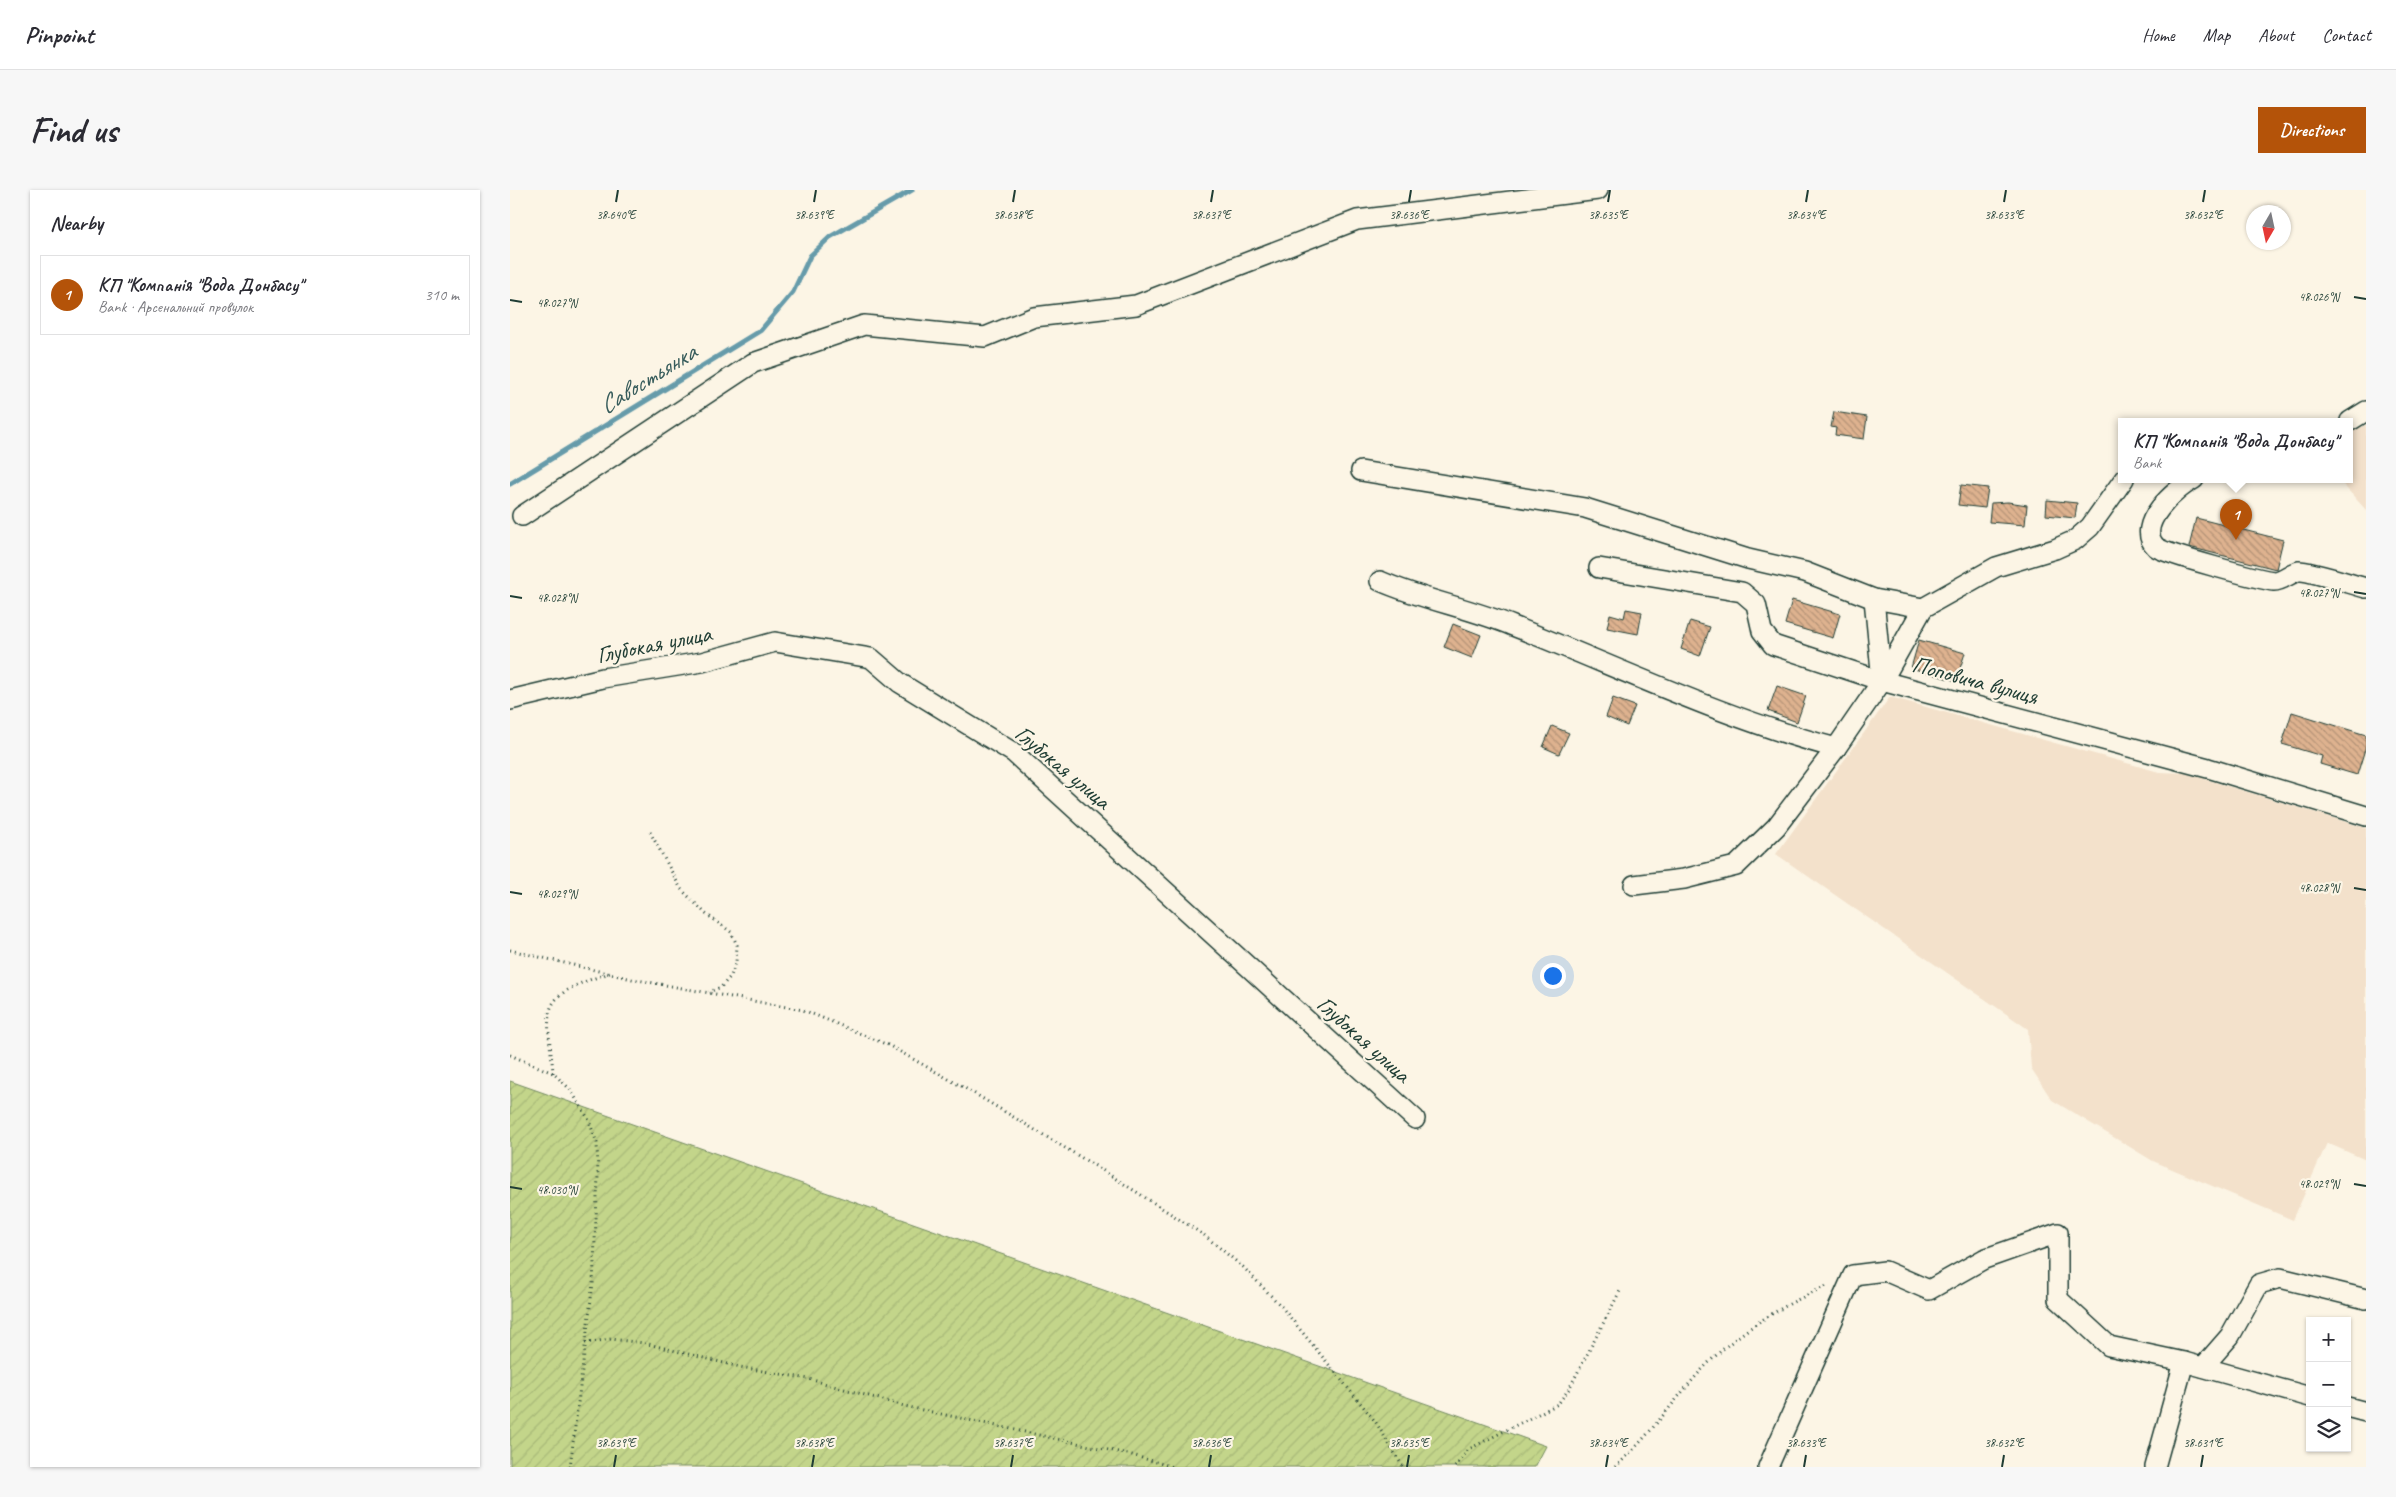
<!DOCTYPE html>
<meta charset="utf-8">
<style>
body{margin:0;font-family:Caveat,sans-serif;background:#f7f7f7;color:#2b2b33}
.controls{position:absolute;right:15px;bottom:15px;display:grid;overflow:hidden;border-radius:0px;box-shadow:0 1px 4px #0004}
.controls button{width:45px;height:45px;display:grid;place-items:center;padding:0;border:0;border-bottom:1px solid #e1e1e2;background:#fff;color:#2b2b33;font:25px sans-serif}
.compass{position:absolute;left:1736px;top:15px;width:45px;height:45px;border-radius:50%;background:#fff;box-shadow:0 1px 4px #0004;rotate:189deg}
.you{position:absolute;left:1042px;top:785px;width:18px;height:18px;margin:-12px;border:4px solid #fff;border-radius:50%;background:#1a73e8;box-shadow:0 0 0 8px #1a73e833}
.badge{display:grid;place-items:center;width:32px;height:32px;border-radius:50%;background:#b45309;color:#fff;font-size:16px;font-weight:700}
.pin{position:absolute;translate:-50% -41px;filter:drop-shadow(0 1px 2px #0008)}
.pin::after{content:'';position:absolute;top:26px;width:18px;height:15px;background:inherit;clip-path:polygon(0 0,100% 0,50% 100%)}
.popup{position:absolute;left:1608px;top:228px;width:235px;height:65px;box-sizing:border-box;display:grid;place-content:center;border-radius:0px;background:#fff;filter:drop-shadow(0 1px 4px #0005);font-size:16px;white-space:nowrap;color:#7c7c81}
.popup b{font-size:19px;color:#2b2b33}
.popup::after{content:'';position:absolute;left:50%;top:100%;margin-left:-10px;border:10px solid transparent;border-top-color:#fff}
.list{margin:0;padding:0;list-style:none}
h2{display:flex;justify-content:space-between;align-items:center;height:65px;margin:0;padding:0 20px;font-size:21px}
h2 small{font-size:16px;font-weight:400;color:#7c7c81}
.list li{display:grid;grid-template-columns:32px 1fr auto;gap:15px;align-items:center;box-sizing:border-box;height:80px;margin:0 10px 10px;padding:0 10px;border:1px solid #e1e1e2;border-radius:0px}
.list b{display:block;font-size:19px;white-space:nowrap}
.list p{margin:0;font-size:16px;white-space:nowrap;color:#7c7c81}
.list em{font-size:16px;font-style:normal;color:#7c7c81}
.icon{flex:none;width:28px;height:28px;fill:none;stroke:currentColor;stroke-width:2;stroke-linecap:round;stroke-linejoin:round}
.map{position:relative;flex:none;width:1856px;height:1277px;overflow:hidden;border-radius:0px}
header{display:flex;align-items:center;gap:30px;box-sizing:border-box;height:70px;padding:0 25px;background:#fff;border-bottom:1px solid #e1e1e2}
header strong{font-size:24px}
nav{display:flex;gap:28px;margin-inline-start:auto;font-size:18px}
.intro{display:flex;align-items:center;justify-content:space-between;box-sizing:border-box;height:120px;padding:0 30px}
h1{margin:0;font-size:35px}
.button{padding:12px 22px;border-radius:0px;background:#b45309;color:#fff;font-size:18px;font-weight:700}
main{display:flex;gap:30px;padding:0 30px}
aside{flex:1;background:#fff;border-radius:0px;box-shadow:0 1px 4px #0004}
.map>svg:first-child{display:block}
.built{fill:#f3e1cb}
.garden{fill:url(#garden-furrows);stroke:#71895f}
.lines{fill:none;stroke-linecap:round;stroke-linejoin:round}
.stream{stroke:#669baa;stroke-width:5}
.building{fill:url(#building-back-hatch);stroke:#1f3d34}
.minor-casing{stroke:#1f3d34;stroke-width:22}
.path{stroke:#1f3d34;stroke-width:3;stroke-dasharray:1 4;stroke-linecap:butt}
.minor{stroke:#fcf5e5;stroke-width:19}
.ticks{fill:none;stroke:#1f3d34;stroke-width:2}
.labels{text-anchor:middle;stroke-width:4.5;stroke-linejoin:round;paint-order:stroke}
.street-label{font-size:24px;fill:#1f3d34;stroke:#fcf5e5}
.water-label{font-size:25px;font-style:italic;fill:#375c5b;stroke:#fcf5e5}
.ticks-label{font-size:12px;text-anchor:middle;fill:#1f3d34;stroke:#fcf5e5;stroke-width:4.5;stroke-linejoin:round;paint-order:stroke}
</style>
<header>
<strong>Pinpoint</strong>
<nav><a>Home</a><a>Map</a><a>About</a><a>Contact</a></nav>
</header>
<div class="intro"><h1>Find us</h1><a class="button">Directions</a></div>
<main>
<aside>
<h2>Nearby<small></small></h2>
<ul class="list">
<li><span class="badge">1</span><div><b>КП &quot;Компанія &quot;Вода Донбасу&quot;</b><p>Bank · Арсенальний провулок</p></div><em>310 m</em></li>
</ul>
</aside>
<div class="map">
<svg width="1856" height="1277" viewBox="0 0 1856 1277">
<defs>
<pattern id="garden-furrows" width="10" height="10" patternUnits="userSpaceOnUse" patternTransform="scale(1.25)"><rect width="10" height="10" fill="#c3d58a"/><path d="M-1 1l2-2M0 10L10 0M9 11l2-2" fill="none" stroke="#a7b878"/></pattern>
<pattern id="building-back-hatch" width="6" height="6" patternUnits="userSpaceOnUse" patternTransform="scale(1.25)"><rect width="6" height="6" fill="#deb28f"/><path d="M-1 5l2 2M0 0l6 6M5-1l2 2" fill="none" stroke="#b39276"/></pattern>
</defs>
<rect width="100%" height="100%" fill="#fcf5e5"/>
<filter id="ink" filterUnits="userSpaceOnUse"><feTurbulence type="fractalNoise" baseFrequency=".02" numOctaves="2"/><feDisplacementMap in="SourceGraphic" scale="10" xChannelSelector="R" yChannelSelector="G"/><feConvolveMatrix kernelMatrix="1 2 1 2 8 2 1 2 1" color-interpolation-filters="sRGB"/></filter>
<g filter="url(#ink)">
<!-- built -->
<g class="built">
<path d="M1856 235V320L1828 289H1840V242Z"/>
<path d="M1380 507 1649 582 1675 583 1856 638V970L1817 953 1783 1030 1643 971 1542 910 1521 878 1518 839 1266 664Z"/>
</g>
<!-- garden -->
<path class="garden" d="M0 891 1036 1256 1025 1277H0Z"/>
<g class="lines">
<!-- stream -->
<path class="stream" d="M0 294 251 140 283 102 300 66 320 47 402 0"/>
</g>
<!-- building -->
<g class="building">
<path d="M1324 222 1357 227 1354 249 1325 245 1326 238 1321 237Z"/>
<path d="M1451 295 1478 298 1475 318 1448 315Z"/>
<path d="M1537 310 1567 313 1565 328 1536 325Z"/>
<path d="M1498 312 1517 315 1515 335 1479 332 1481 313Z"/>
<path d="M1686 328 1773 350 1766 379 1679 357Z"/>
<path d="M1282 410 1330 424 1323 448 1275 434Z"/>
<path d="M1116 419 1132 422 1128 444 1097 438 1100 424 1114 428Z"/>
<path d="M1180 431 1200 437 1190 466 1171 459Z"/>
<path d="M943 434 971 445 962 468 934 457Z"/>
<path d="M1409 450 1455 463 1446 491 1401 478Z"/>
<path d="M1267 496 1296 506 1287 532 1258 521Z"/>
<path d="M1103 508 1125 516 1117 536 1096 527Z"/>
<path d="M1782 522 1856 545V556L1847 585 1810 574 1812 566 1772 554Z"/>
<path d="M1042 536 1059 543 1049 564 1033 557Z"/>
</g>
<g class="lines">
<!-- minor casing -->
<g class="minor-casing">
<g id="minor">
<path d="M1840 231 1856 221"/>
<path d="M851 281 1075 318 1238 369 1295 382 1364 409 1413 418"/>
<path d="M1684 289C1667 298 1623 335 1646 357 1655 364 1751 390 1764 391 1773 391 1781 382 1789 381 1798 380 1844 395 1856 398"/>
<path d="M12 326 243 173 354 135 475 147 524 127 626 115 847 30 1088 0"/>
<path d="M1089 378 1232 402 1246 414 1252 441 1263 455 1372 491 1698 578 1856 626"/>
<path d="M870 391C913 410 960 418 1003 436 1110 478 1215 529 1326 558"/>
<path d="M1364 409 1372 491 1413 418 1486 377 1545 359 1565 350 1580 337 1614 289"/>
<path d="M0 510 93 488 192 472 265 452 361 468 390 493 504 563 905 929"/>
<path d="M1124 695 1174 689 1226 676 1266 637 1326 558 1372 491"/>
<path d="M1693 1177 1720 1146 1749 1094 1770 1088 1856 1109"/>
<path d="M1837 1217 1856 1222"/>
<path d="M1258 1277 1343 1085 1375 1081 1419 1100 1474 1069 1548 1043V1109L1599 1156 1674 1172 1800 1207"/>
<path d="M1645 1277 1674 1172"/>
</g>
</g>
<!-- path -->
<g class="path">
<path d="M140 642 171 699 196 724 221 742 227 755 226 772 221 786 211 797 199 802"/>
<path d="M0 760 122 789 293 820 378 855 460 901 592 980 694 1045 733 1077 770 1115 865 1231 893 1277"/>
<path d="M0 865 43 883 60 899 78 928 87 953 88 986 83 1093 60 1277"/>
<path d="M43 883C42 864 37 843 39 825 42 799 80 790 100 783"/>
<path d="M75 1153 101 1149 134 1153 230 1177 299 1189 394 1216 622 1265 663 1277"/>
<path d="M945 1277 959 1259 1048 1214 1059 1199 1110 1101"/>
<path d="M1105 1277C1136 1250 1160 1215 1187 1185 1222 1145 1270 1116 1319 1095"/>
</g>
<!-- minor -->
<use href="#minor" class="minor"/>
</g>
</g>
<!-- ticks -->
<path class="ticks" d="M106 12 108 0M304 12 306 0M503 12 505 0M701 12 703 0M899 12 901 0M1098 12 1100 0M1296 12 1298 0M1494 12 1496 0M1693 12 1695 0M1844 107 1856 109M0 110 12 112M1844 402 1856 404M0 406 12 408M1844 698 1856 700M0 702 12 704M1844 994 1856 996M0 997 12 999M104 1277 106 1265M302 1277 304 1265M501 1277 503 1265M699 1277 701 1265M897 1277 899 1265M1096 1277 1098 1265M1294 1277 1296 1265M1492 1277 1494 1265M1691 1277 1693 1265"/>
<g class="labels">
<!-- street labels -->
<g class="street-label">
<text transform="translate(144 454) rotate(-11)" y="8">Глубокая улица</text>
<text transform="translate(1465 490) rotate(15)" y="8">Поповича вулиця</text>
<text transform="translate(553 577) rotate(40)" y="8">Глубокая улица</text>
<text transform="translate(854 849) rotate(42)" y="8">Глубокая улица</text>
</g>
<!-- water labels -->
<g class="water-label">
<text transform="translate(137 188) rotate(-32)" y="9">Савостьянка</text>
</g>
</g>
<g class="ticks-label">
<text x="304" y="29">38.639°E</text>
<text x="503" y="29">38.638°E</text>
<text x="701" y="29">38.637°E</text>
<text x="899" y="29">38.636°E</text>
<text x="1098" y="29">38.635°E</text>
<text x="1296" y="29">38.634°E</text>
<text x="1494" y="29">38.633°E</text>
<text x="1693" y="29">38.632°E</text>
<text x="106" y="29">38.640°E</text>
<text x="1809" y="111">48.026°N</text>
<text x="47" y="117">48.027°N</text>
<text x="1809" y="407">48.027°N</text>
<text x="47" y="412">48.028°N</text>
<text x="1809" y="702">48.028°N</text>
<text x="47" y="708">48.029°N</text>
<text x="1809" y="998">48.029°N</text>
<text x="47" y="1004">48.030°N</text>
<text x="106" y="1257">38.639°E</text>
<text x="304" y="1257">38.638°E</text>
<text x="503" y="1257">38.637°E</text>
<text x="701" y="1257">38.636°E</text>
<text x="899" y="1257">38.635°E</text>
<text x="1098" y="1257">38.634°E</text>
<text x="1296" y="1257">38.633°E</text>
<text x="1494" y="1257">38.632°E</text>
<text x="1693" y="1257">38.631°E</text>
</g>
</svg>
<div class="controls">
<button>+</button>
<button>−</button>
<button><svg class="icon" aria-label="layers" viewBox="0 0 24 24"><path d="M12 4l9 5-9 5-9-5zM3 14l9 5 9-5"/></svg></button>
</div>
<svg class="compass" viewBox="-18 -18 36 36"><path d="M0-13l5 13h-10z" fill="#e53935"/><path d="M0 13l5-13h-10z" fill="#7c7c81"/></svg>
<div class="you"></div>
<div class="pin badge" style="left:1726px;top:350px">1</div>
<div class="popup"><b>КП &quot;Компанія &quot;Вода Донбасу&quot;</b>Bank</div>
</div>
</main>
